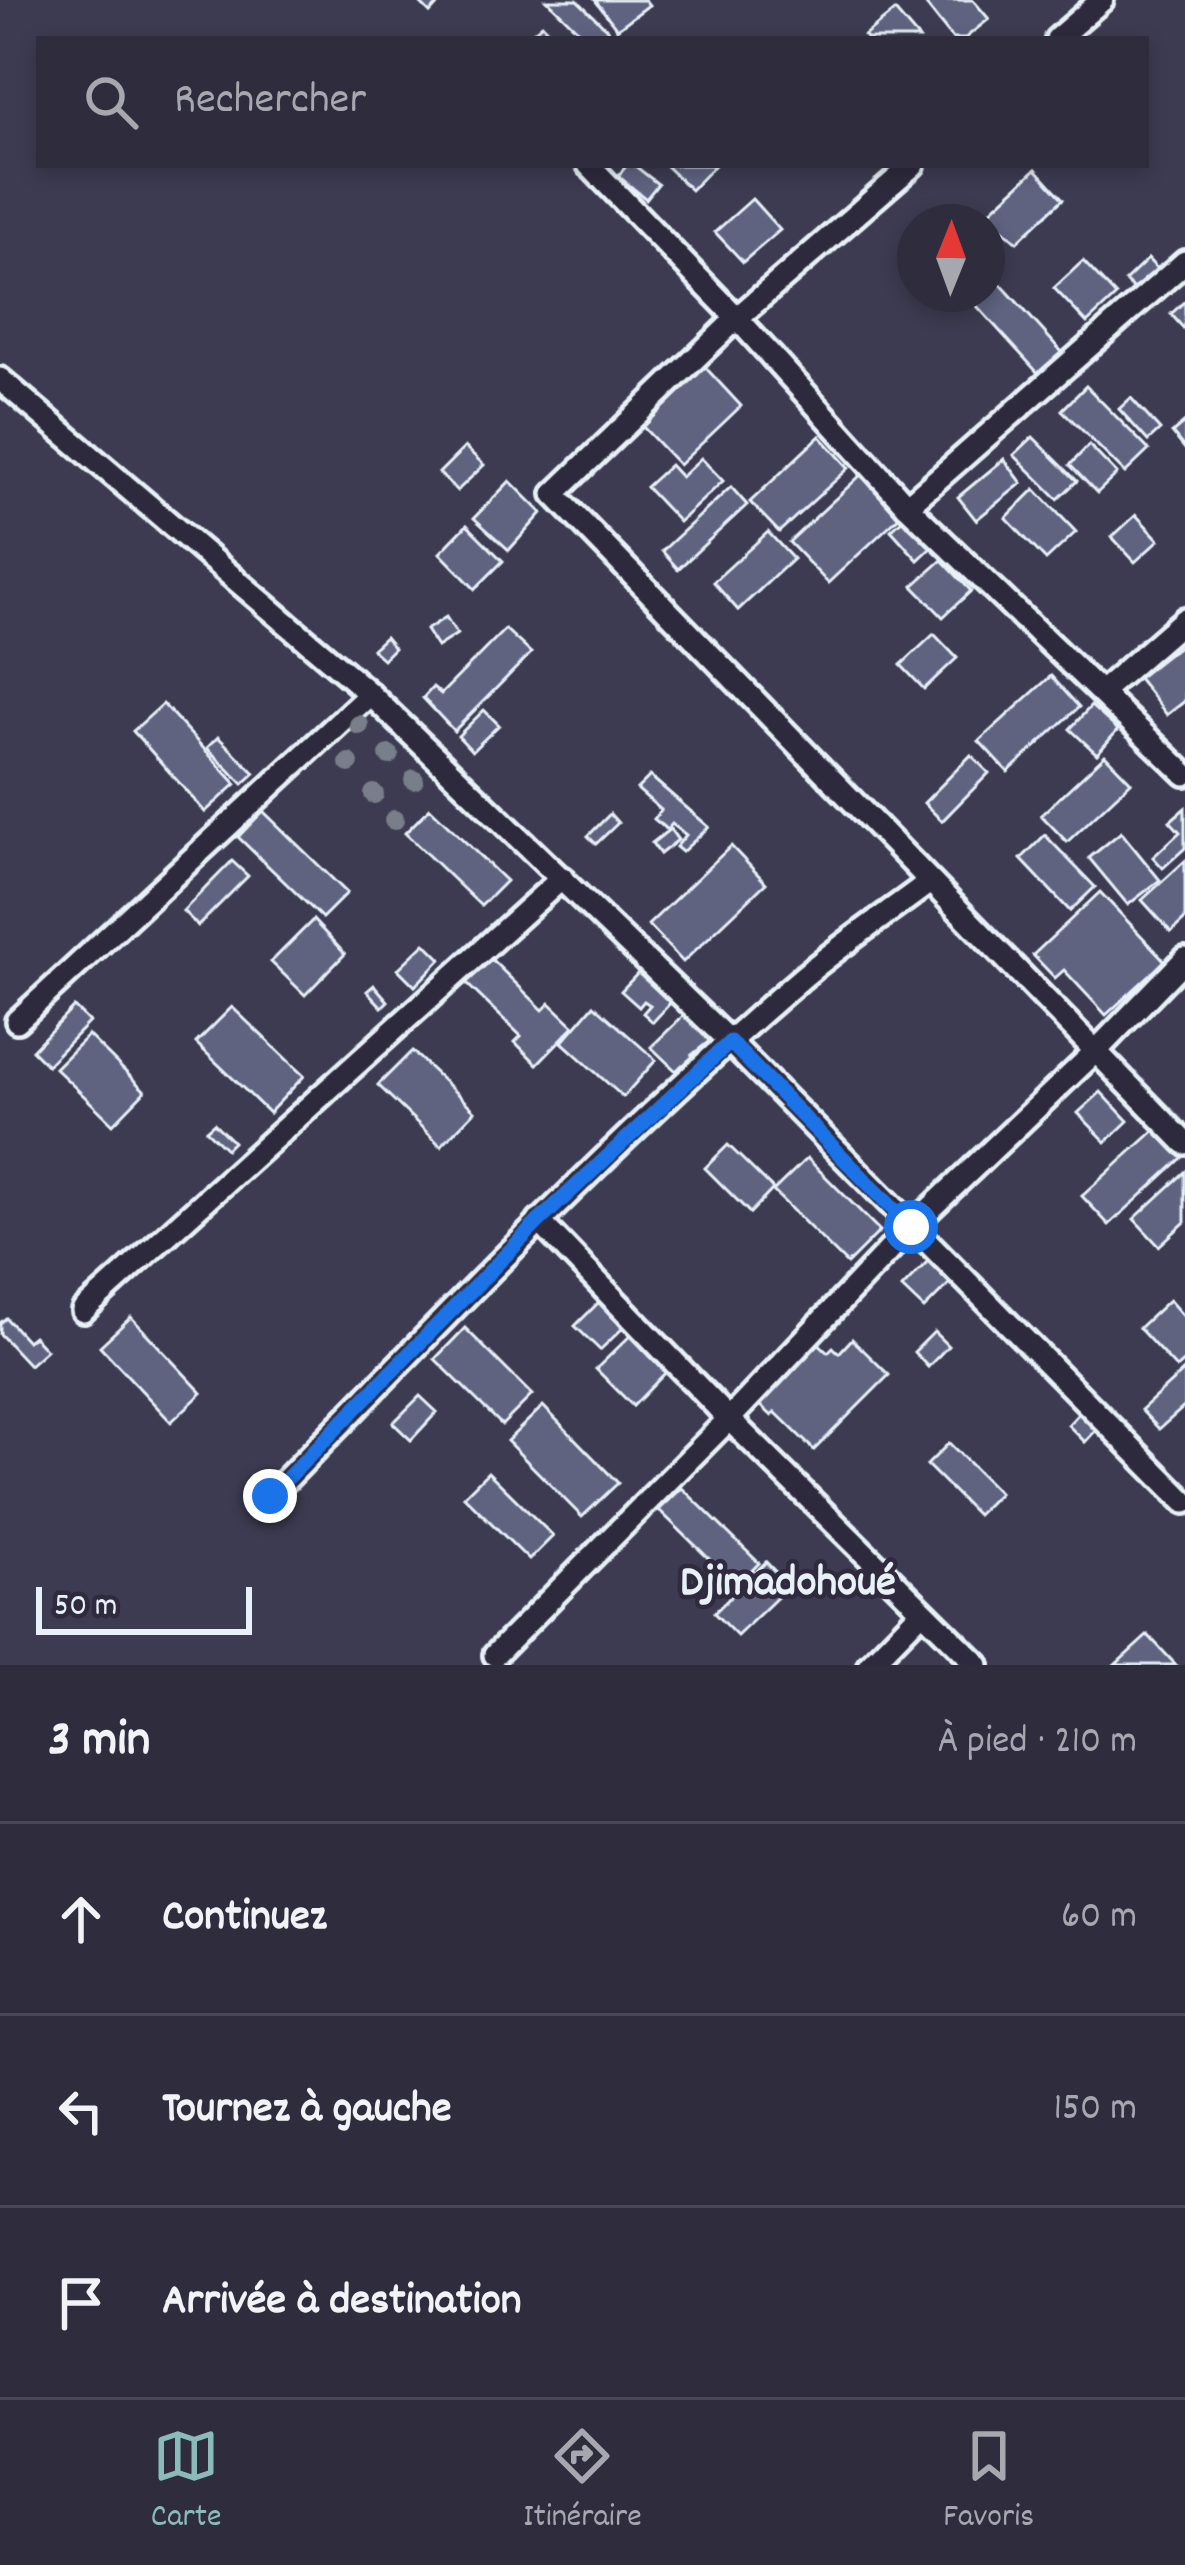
<!DOCTYPE html>
<html lang="fr">
<meta charset="utf-8">
<style>
body{margin:0;font-family:Dekko,sans-serif;background:#3a3848;color:#f1f3f6}
.compass{position:absolute;left:897px;top:204px;width:108px;height:108px;border-radius:50%;background:#2e2c3d;box-shadow:0 6px 18px #0003;rotate:1deg}
.scale{position:absolute;left:36px;bottom:30px;width:216px;box-sizing:border-box;padding-left:12px;border:6px solid #e8f1f8;border-top:0;font-size:33px;line-height:42px;white-space:nowrap;color:#e8f1f8;-webkit-text-stroke:9px #2f2a3d;paint-order:stroke}
.stop{position:absolute;width:36px;height:36px;margin:-27px;border:9px solid #1a73e8;border-radius:50%;background:#fff}
.stop.end{background:#1a73e8;border-color:#fff;box-shadow:0 3px 12px #0008}
.list{margin:0;padding:0;list-style:none}
h2{display:flex;justify-content:space-between;align-items:center;height:156px;margin:0;padding:0 48px;font-size:51px}
h2 small{font-size:39px;font-weight:400;color:#a7a7b0}
.list li{display:grid;grid-template-columns:78px 1fr auto;gap:36px;align-items:center;box-sizing:border-box;height:192px;padding:0 48px;border-top:3px solid #494857}
.list b{display:block;font-size:45px;white-space:nowrap}
.list em{font-size:39px;font-style:normal;color:#a7a7b0}
.icon{flex:none;width:66px;height:66px;fill:none;stroke:currentColor;stroke-width:2;stroke-linecap:round;stroke-linejoin:round}
.map{position:relative;flex:none;width:1185px;height:1665px;overflow:hidden}
.search{position:absolute;background:#2e2c3d;box-shadow:0 6px 18px #0003;left:36px;right:36px;top:36px;height:132px;display:flex;align-items:center;gap:30px;box-sizing:border-box;padding:0 42px;border-radius:0px;color:#a7a7b0;font-size:45px}
.sheet{height:732px;background:#2e2c3d}
nav{display:flex;justify-content:space-around;align-items:center;box-sizing:border-box;height:168px;border-top:3px solid #494857;background:#2e2c3d;font-size:33px;color:#a7a7b0}
nav a{display:grid;justify-items:center;gap:6px}
nav .on{color:#8bbbb9}
.map>svg:first-child{display:block}
.building{fill:#5e6480;stroke:#e8f1f8;stroke-width:3}
.lines{fill:none;stroke-linecap:round;stroke-linejoin:round}
.minor-casing{stroke:#e8f1f8;stroke-width:30}
.minor{stroke:#2f2a3d;stroke-width:21}
.tree{fill:#787f8a}
.route{stroke:#1a73e8;stroke-width:15}
.labels{text-anchor:middle;stroke-width:9;stroke-linejoin:round;paint-order:stroke}
.quarter-label{font-size:45px;font-weight:bold;fill:#e8f1f8;stroke:#2f2a3d}
</style>
<div class="map">
<svg width="1185" height="1665" viewBox="0 0 1185 1665">
<rect width="100%" height="100%" fill="#3d3b51"/>
<filter id="ink" filterUnits="userSpaceOnUse"><feTurbulence type="fractalNoise" baseFrequency=".00833" numOctaves="2"/><feDisplacementMap in="SourceGraphic" scale="24" xChannelSelector="R" yChannelSelector="G"/><feConvolveMatrix kernelMatrix="1 2 1 2 8 2 1 2 1" color-interpolation-filters="sRGB"/></filter>
<g filter="url(#ink)">
<!-- building -->
<g class="building">
<path d="M417 0H442L430 13Z"/>
<path d="M547 0H577L608 30 600 39H587Z"/>
<path d="M595 0H645L649 5 617 29Z"/>
<path d="M922 0H973L989 19 964 39H953Z"/>
<path d="M895 11 919 39H867L864 36Z"/>
<path d="M542 24 556 39H525Z"/>
<path d="M627 165H634L658 184 646 199 618 176Z"/>
<path d="M665 165H715L691 190Z"/>
<path d="M1036 169 1063 199 1017 242 986 215Z"/>
<path d="M752 199 780 230 743 262 715 232Z"/>
<path d="M1148 259 1159 271 1136 292 1125 281Z"/>
<path d="M1083 261 1116 296 1087 323 1054 288Z"/>
<path d="M989 271 1062 352 1038 373 966 294H987Z"/>
<path d="M1185 301V330L1171 314Z"/>
<path d="M705 367 741 406 679 465 643 427Z"/>
<path d="M1086 386 1149 450 1125 473 1062 410Z"/>
<path d="M1131 398 1160 430 1148 441 1119 409Z"/>
<path d="M1185 422V449L1172 433Z"/>
<path d="M820 436 849 468 779 532 750 502Z"/>
<path d="M1033 437 1077 481 1058 499 1014 455Z"/>
<path d="M1089 445 1117 474 1097 493 1070 465Z"/>
<path d="M465 447 484 465 457 491 439 473Z"/>
<path d="M701 458 723 481 679 522 646 487 670 465 681 477Z"/>
<path d="M1004 459 1022 483 976 520 958 497Z"/>
<path d="M863 473 902 514 828 583 789 542Z"/>
<path d="M510 481 542 513 509 550 474 518Z"/>
<path d="M731 487 747 505 678 569 662 551Z"/>
<path d="M1035 489 1076 532 1046 560 1006 518Z"/>
<path d="M1136 515 1159 540 1135 562 1112 537Z"/>
<path d="M905 517 933 546 918 560 891 530Z"/>
<path d="M467 525 503 561 475 589 440 553Z"/>
<path d="M768 532 793 559 738 610 713 582Z"/>
<path d="M942 560 971 591 943 617 913 586Z"/>
<path d="M446 617 457 634 437 647 426 630Z"/>
<path d="M505 629 531 653 454 731 423 698 433 687 441 694Z"/>
<path d="M934 634 957 658 924 689 901 665Z"/>
<path d="M385 637 394 648 383 659 372 649Z"/>
<path d="M1185 641V701L1167 715 1138 678Z"/>
<path d="M1051 676 1079 707 1008 772 979 741Z"/>
<path d="M163 704 236 784 205 812 133 731Z"/>
<path d="M1091 706 1118 730 1097 754 1070 729Z"/>
<path d="M484 710 499 725 472 751 458 736Z"/>
<path d="M218 737 255 773 243 784 207 748Z"/>
<path d="M971 755 989 773 942 821 924 803Z"/>
<path d="M1105 755 1131 782 1067 842 1041 815Z"/>
<path d="M650 776 709 827 682 852 676 847 686 835 672 824 667 830 654 819 661 810 637 789Z"/>
<path d="M430 808 506 881 481 906 405 833Z"/>
<path d="M1185 808V848L1163 868 1153 857 1180 832 1170 821Z"/>
<path d="M263 811 347 893 322 918 238 837Z"/>
<path d="M610 814 618 823 596 844 588 836Z"/>
<path d="M670 829 678 840 660 854 652 843Z"/>
<path d="M1121 832 1160 880 1128 905 1089 858Z"/>
<path d="M1045 835 1095 887 1070 911 1021 859Z"/>
<path d="M731 846 766 883 683 962 648 925Z"/>
<path d="M232 861 248 876 198 926 183 911Z"/>
<path d="M1185 861V919L1171 932 1142 900Z"/>
<path d="M1100 892 1165 961 1106 1015 1064 970 1055 978 1033 955Z"/>
<path d="M313 920 345 954 305 995 271 962Z"/>
<path d="M425 943 441 959 415 986 398 969Z"/>
<path d="M490 958 543 1010 550 1003 574 1026 537 1064 515 1042 521 1036 466 983Z"/>
<path d="M638 973 671 1002 653 1022 643 1013 650 1005 644 1001 639 1007 621 991Z"/>
<path d="M374 985 388 1001 382 1007 367 991Z"/>
<path d="M594 1005 656 1060 623 1097 562 1042Z"/>
<path d="M74 1007 89 1022 47 1065 32 1050Z"/>
<path d="M232 1007 304 1076 269 1113 196 1043Z"/>
<path d="M684 1015 711 1040 692 1055 695 1058 685 1068 682 1065 676 1071 651 1047Z"/>
<path d="M88 1035 145 1091 113 1124 55 1068Z"/>
<path d="M412 1051 475 1111 441 1146 378 1085Z"/>
<path d="M1101 1092 1128 1121 1106 1142 1078 1113Z"/>
<path d="M214 1123 233 1142 226 1149 206 1130Z"/>
<path d="M1156 1129 1183 1157 1109 1225 1082 1196Z"/>
<path d="M728 1145 773 1189 750 1213 705 1168Z"/>
<path d="M807 1158 880 1231 847 1264 773 1191Z"/>
<path d="M1185 1172V1222L1159 1246 1134 1219Z"/>
<path d="M929 1260 951 1282 924 1309 902 1288Z"/>
<path d="M602 1299 627 1324 600 1350 575 1326Z"/>
<path d="M1169 1300 1185 1318V1360L1176 1368 1139 1328Z"/>
<path d="M131 1317 202 1393 171 1422 100 1346Z"/>
<path d="M6 1318 27 1341 33 1336 46 1350 29 1365 0 1334V1323Z"/>
<path d="M465 1328 532 1395 502 1425 435 1359Z"/>
<path d="M635 1331 671 1367 633 1406 596 1369Z"/>
<path d="M934 1332 948 1346 928 1367 914 1352Z"/>
<path d="M852 1339 889 1375 814 1450 775 1412 772 1416 756 1401 816 1341 828 1352 833 1347 839 1353Z"/>
<path d="M1185 1370V1406L1159 1429 1141 1410Z"/>
<path d="M420 1396 437 1412 411 1440 393 1423Z"/>
<path d="M543 1406 618 1483 582 1517 507 1441Z"/>
<path d="M1080 1412 1097 1429 1085 1442 1068 1425Z"/>
<path d="M949 1443 999 1493 977 1515 927 1465Z"/>
<path d="M488 1472 553 1536 529 1560 464 1496Z"/>
<path d="M682 1488 759 1563 737 1586 659 1510Z"/>
<path d="M766 1562 789 1586 737 1636 714 1613Z"/>
<path d="M1148 1635 1176 1665H1115Z"/>
</g>
<g class="lines">
<!-- minor casing -->
<g class="minor-casing">
<g id="minor">
<path d="M1057 39 1102 0"/>
<path d="M589 165 737 318 907 506 1185 774"/>
<path d="M913 165 737 318 554 494 1185 1143"/>
<path d="M0 379 370 694 730 1042 1185 1502"/>
<path d="M907 506 1185 262"/>
<path d="M1102 691 1185 619"/>
<path d="M17 1021 370 694"/>
<path d="M539 1221 729 1419 978 1665"/>
<path d="M83 1311 562 878"/>
<path d="M270 1496C444 1319 615 1137 804 976 843 943 887 914 928 883"/>
<path d="M495 1655 729 1419 911 1227 1096 1051 1185 959"/>
<path d="M869 1665 922 1611"/>
</g>
</g>
<!-- minor -->
<use href="#minor" class="minor"/>
</g>
<!-- trees -->
<g class="tree">
<circle cx="359" cy="725" r="10"/>
<circle cx="389" cy="755" r="10"/>
<circle cx="349" cy="763" r="10"/>
<circle cx="414" cy="780" r="10"/>
<circle cx="374" cy="794" r="10"/>
<circle cx="394" cy="820" r="10"/>
</g>
</g>
<g class="lines" filter="url(#ink)">
<!-- route -->
<path class="route" d="M270 1496 539 1221 730 1042 911 1227"/>
</g>
<g class="labels">
<!-- quarter labels -->
<g class="quarter-label">
<text x="788" y="1594">Djimadohoué</text>
</g>
</g>
</svg>
<svg class="compass" viewBox="-18 -18 36 36"><path d="M0-13l5 13h-10z" fill="#e53935"/><path d="M0 13l5-13h-10z" fill="#a7a7b0"/></svg>
<div class="scale">50 m</div>
<div class="stop" style="left:911px;top:1227px"></div>
<div class="stop end" style="left:270px;top:1496px"></div>
<div class="search"><svg class="icon" aria-label="search" viewBox="0 0 24 24"><circle cx="10" cy="10" r="6"/><path d="M15 15l6 6"/></svg>Rechercher</div>
</div>
<section class="sheet">
<h2>3 min<small>À pied · 210 m</small></h2>
<ul class="list">
<li><svg class="icon" aria-label="ahead" viewBox="0 0 24 24"><path d="M12 20V5M6 11l6-6 6 6"/></svg><div><b>Continuez</b></div><em>60 m</em></li>
<li><svg class="icon" aria-label="left" viewBox="0 0 24 24"><path d="M17 20v-9H6M10 6l-5 5 5 5"/></svg><div><b>Tournez à gauche</b></div><em>150 m</em></li>
<li><svg class="icon" aria-label="arrive" viewBox="0 0 24 24"><path d="M6 21V4h12l-3 4 3 4H6"/></svg><div><b>Arrivée à destination</b></div></li>
</ul>
</section>
<nav>
<a class="on"><svg class="icon" aria-label="map" viewBox="0 0 24 24"><path d="M3 6l6-2 6 2 6-2v14l-6 2-6-2-6 2zM9 4v14M15 6v14"/></svg>Carte</a>
<a><svg class="icon" aria-label="directions" viewBox="0 0 24 24"><path d="M12 3l9 9-9 9-9-9zM9 14v-3h6M13 9l2 2-2 2"/></svg>Itinéraire</a>
<a><svg class="icon" aria-label="saved" viewBox="0 0 24 24"><path d="M7 4h10v16l-5-4-5 4z"/></svg>Favoris</a>
</nav>
